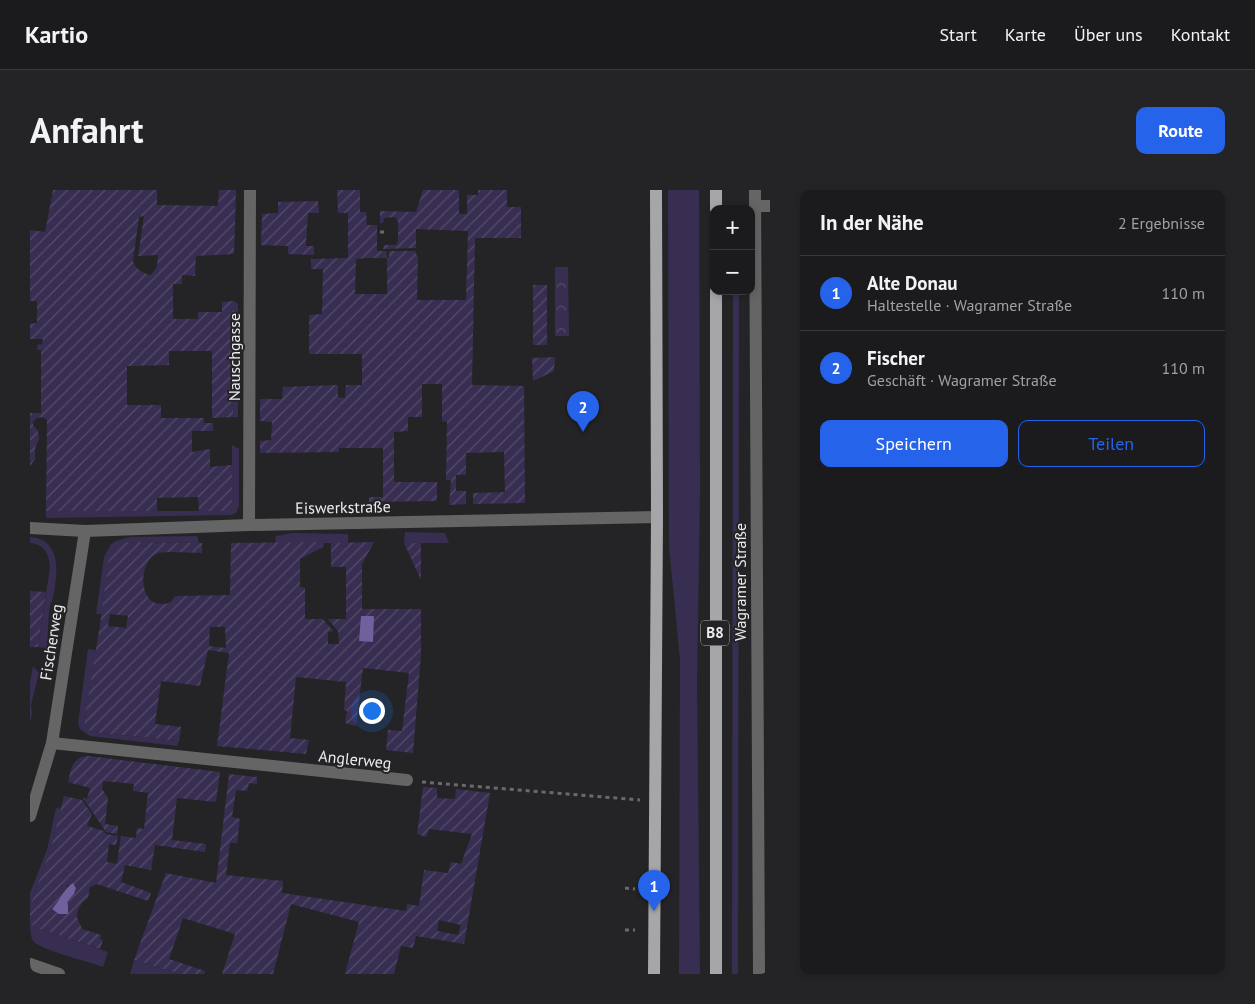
<!DOCTYPE html>
<html lang="de">
<meta charset="utf-8">
<style>
body{margin:0;font-family:"PT Sans",sans-serif;background:#242426;color:#f1f3f6}
.controls{position:absolute;right:15px;top:15px;display:grid;overflow:hidden;border-radius:10px;box-shadow:0 2px 8px #0003}
.controls button{width:45px;height:45px;display:grid;place-items:center;padding:0;border:0;border-bottom:1px solid #39393b;background:#1b1b1d;color:#f1f3f6;font:25px sans-serif}
.you{position:absolute;left:341px;top:520px;width:18px;height:18px;margin:-12px;border:4px solid #fff;border-radius:50%;background:#1a73e8;box-shadow:0 0 0 8px #1a73e833}
.badge{display:grid;place-items:center;width:32px;height:32px;border-radius:50%;background:#2563eb;color:#fff;font-size:16px;font-weight:700}
.pin{position:absolute;translate:-50% -41px;filter:drop-shadow(0 1px 2px #0008)}
.pin::after{content:'';position:absolute;top:26px;width:18px;height:15px;background:inherit;clip-path:polygon(0 0,100% 0,50% 100%)}
.list{margin:0;padding:0;list-style:none}
h2{display:flex;justify-content:space-between;align-items:center;height:65px;margin:0;padding:0 20px;font-size:21px}
h2 small{font-size:16px;font-weight:400;color:#a0a1a4}
.list li{display:grid;grid-template-columns:32px 1fr auto;gap:15px;align-items:center;box-sizing:border-box;height:75px;padding:0 20px;border-top:1px solid #39393b}
.list b{display:block;font-size:19px;white-space:nowrap}
.list p{margin:0;font-size:16px;white-space:nowrap;color:#a0a1a4}
.list em{font-size:16px;font-style:normal;color:#a0a1a4}
.actions{display:flex;gap:10px;padding:15px 20px}
.actions a{flex:1;padding:11px 0;border:1px solid #2563eb;border-radius:10px;text-align:center;font-size:18px;color:#2563eb}
.actions .main{background:#2563eb;color:#fff}
.map{position:relative;flex:none;width:740px;height:784px;overflow:hidden;border-radius:10px}
header{display:flex;align-items:center;gap:30px;box-sizing:border-box;height:70px;padding:0 25px;background:#1b1b1d;border-bottom:1px solid #39393b}
header strong{font-size:24px}
nav{display:flex;gap:28px;margin-inline-start:auto;font-size:18px}
.intro{display:flex;align-items:center;justify-content:space-between;box-sizing:border-box;height:120px;padding:0 30px}
h1{margin:0;font-size:35px}
.button{padding:12px 22px;border-radius:10px;background:#2563eb;color:#fff;font-size:18px;font-weight:700}
main{display:flex;gap:30px;padding:0 30px}
aside{flex:1;background:#1b1b1d;border-radius:10px;box-shadow:0 2px 8px #0003}
.map>svg:first-child{display:block}
.grass{fill:#382e52}
.park{fill:url(#park-crowns)}
.garden{fill:url(#garden-furrows);fill-rule:evenodd}
.water{fill:#70609d}
.lines{fill:none;stroke-linecap:round;stroke-linejoin:round}
.path{stroke:#6a6a6d;stroke-width:3;stroke-dasharray:4 4;stroke-linecap:butt}
.minor{stroke:#656566;stroke-width:12}
.major{stroke:#a6a6a9;stroke-width:12}
.labels{text-anchor:middle;stroke-width:4;stroke-linejoin:round;paint-order:stroke}
.shield{fill:#242427;stroke:#b0b0b2;stroke-width:1}
.shield-label{font-size:15px;font-weight:bold;fill:#ececee}
.street-label{font-size:16px;fill:#ececee;stroke:#242427}
</style>
<header>
<strong>Kartio</strong>
<nav><a>Start</a><a>Karte</a><a>Über uns</a><a>Kontakt</a></nav>
</header>
<div class="intro"><h1>Anfahrt</h1><a class="button">Route</a></div>
<main>
<div class="map">
<svg width="740" height="784" viewBox="0 0 740 784">
<defs>
<pattern id="park-crowns" width="20" height="18" patternUnits="userSpaceOnUse" patternTransform="scale(1.25)"><rect width="20" height="18" fill="#382e52"/><path d="M2 6a3 3 0 1 1 6 0M12 15a3 3 0 1 1 6 0" fill="none" stroke="#554c6b"/></pattern>
<pattern id="garden-furrows" width="10" height="10" patternUnits="userSpaceOnUse" patternTransform="scale(1.25)"><rect width="10" height="10" fill="#382e52"/><path d="M-1 1l2-2M0 10L10 0M9 11l2-2" fill="none" stroke="#554c6b"/></pattern>
</defs>
<rect width="100%" height="100%" fill="#242427"/>
<!-- grass -->
<g class="grass">
<path d="M638 0H669L670 301 667 493 670 784H649L650 470 639 356Z"/>
<path d="M703 101H709L708 784H702Z"/>
<path d="M204 111 208 114V227H203Z"/>
<path d="M202 255 209 259V316L206 323 201 325 16 328V321H202Z"/>
<path d="M375 342 415 343 419 353H374Z"/>
<path d="M262 343 318 344V353H245L246 346Z"/>
<path d="M167 346 169 353 93 352 78 372 72 424H66L74 367 81 354 86 351 100 347Z"/>
<path d="M0 347C32 349 28 384 23 407 22 412 19 417 19 422 18 434 18 446 17 458L8 457 20 377C19 363 14 354 0 353Z"/>
<path d="M58 459 66 460 54 530 62 542 149 551 147 556 60 546 50 539 48 533Z"/>
<path d="M3 476 9 483 1 515 2 524 0 532V493Z"/>
<path d="M26 618 31 619 21 657 0 716V703L17 660Z"/>
<path d="M0 732 4 737 78 762 73 777C60 772 10 760 3 751 0 745 0 738 0 732Z"/>
<path d="M104 770 150 784H100Z"/>
</g>
<!-- park -->
<path class="park" d="M525 77H538L539 146H525Z"/>
<!-- garden -->
<g class="garden">
<path d="M23 0H127V15L188 16 189 0H206L204 64 166 66 165 86 152 85V94H143V129H168V122H192V112L204 111 203 227 182 228V161H139V175L97 176V215H131V228H174V233H183V241H162V262L180 259V277L202 275V321H169L168 307 127 308V321H16L17 230 12 227 7 228 3 232V235L8 241 9 249 5 258V269L0 276V223H11V160H7L8 155 12 154 13 149H0V134L7 133V111H0V40L15 42ZM114 26 108 66 128 65 127 77 121 85C114 84 105 79 103 71L109 27Z"/>
<path d="M307 0H330V22H336L337 35H347V61H356L357 68H359V61H385L388 68 387 110H436L438 41 386 39V58L353 59 354 55H366L368 51V31L365 27 354 28 353 33H350V21L386 22 393 0H429V24H437V5H448V0H477V17H491V48H445L442 195 494 196 495 313 443 314V303L475 302 474 262 436 263V285H426V301H436V314L419 315 421 290H416L417 232 412 231V194H392V227H378V241L364 242V292H407V311L339 312V307H353V258H309V262L230 263V251L241 250 242 232 230 231V209H252L253 197 308 195V207L315 208 316 195H332V164H279V125L292 124 293 79H281V69L318 68V23H308ZM336 68H357V104H325L326 69Z"/>
<path d="M288 11 289 23H278L276 56H284V65L258 64V56L231 55 232 24 248 23V12Z"/>
<rect x="503" y="95" width="14" height="60"/>
<path d="M525 167 524 181 503 191 502 168Z"/>
<path d="M93 352 172 353V363C158 363 142 361 129 363 109 367 106 416 133 414 139 414 143 411 145 406L200 405 201 353 294 352 293 357 270 369V397L275 398V429H293L303 441 298 442V454H309L308 441 298 429H316V377H301V353L344 352 332 374V419H391V464L383 563 356 560 358 540 372 541 379 483 333 478 326 536 315 533 317 521 314 520 316 492 266 487 260 548 279 550 276 564 187 556 199 463 178 460 170 496 131 491 125 534 151 537 149 551 62 542 56 538 54 530 70 435 79 365 87 355ZM80 424 98 426 96 438 78 436ZM180 437H195L196 458 179 456Z"/>
<path d="M374 353H391V390Z"/>
<path d="M0 401 16 402 8 457H0Z"/>
<path d="M58 566 190 582 186 612 147 608 142 650 176 654 175 662 125 655 121 680 95 675 91 692 121 703 118 711 67 694 60 697 58 708C51 712 47 719 47 727L52 739 71 745 70 749 73 750 70 759 4 737 0 732V716L21 657 34 606 52 610 62 624 57 636 74 641 76 644 88 646 86 655 79 654 77 672 87 674 91 646 106 648 107 638 114 639 118 603 103 601 104 594 73 591 72 599 78 608 75 634 88 636 87 644 76 642 53 608 57 609 60 598 38 592C41 579 42 567 58 566ZM38 695H45C48 708 32 714 22 719L30 710Z"/>
<path d="M199 584 227 587V594L219 593 217 601 206 600 202 627 210 629 207 653H200L196 685 253 691 252 703 376 721 377 714 389 716 394 680 418 683 421 672 431 674 442 644 399 639 396 647 387 644 393 597 407 598V608L425 609 426 599 460 603 434 754 386 746 383 758 371 756 364 784H315L329 732 261 714 243 784H192L205 744 153 728 139 769 175 781 174 784H150L104 770 136 683 186 693ZM409 730 431 735 428 745 407 741Z"/>
</g>
<!-- water -->
<g class="water">
<path d="M331 426H344L343 452 329 451Z"/>
<path d="M43 693 46 698 44 704 37 712 38 715V724H29L22 719C29 712 34 698 43 693Z"/>
</g>
<g class="lines">
<!-- path -->
<g class="path">
<path d="M350 42H356"/>
<path d="M392 592 610 610"/>
<path d="M595 698 605 699"/>
<path d="M595 740H605"/>
</g>
<!-- minor -->
<g class="minor">
<path d="M725 0 729 784"/>
<path d="M726 16H740"/>
<path d="M219 335 220 0"/>
<path d="M0 338 55 341 219 335 627 327"/>
<path d="M22 553 377 590"/>
<path d="M0 626 22 553 55 341"/>
<path d="M0 774 29 784"/>
</g>
<!-- major -->
<g class="major">
<path d="M686 19V0"/>
<path d="M686 101V784"/>
<path d="M624 784 627 327 626 0"/>
</g>
</g>
<g class="labels">
<!-- shield labels -->
<rect class="shield" x="671" y="430.5" width="28" height="25" rx="4"/>
<g class="shield-label">
<text x="685" y="448">B8</text>
</g>
<!-- street labels -->
<g class="street-label">
<text transform="translate(204 167) rotate(-90)" y="6">Nauschgasse</text>
<text transform="translate(313 317) rotate(-1)" y="6">Eiswerkstraße</text>
<text transform="translate(710 392) rotate(-90)" y="6">Wagramer Straße</text>
<text transform="translate(21 452) rotate(-81)" y="6">Fischerweg</text>
<text transform="translate(325 569) rotate(6)" y="6">Anglerweg</text>
</g>
</g>
</svg>
<div class="controls">
<button>+</button>
<button>−</button>
</div>
<div class="you"></div>
<div class="pin badge" style="left:624px;top:721px">1</div>
<div class="pin badge" style="left:553px;top:242px">2</div>
</div>
<aside>
<h2>In der Nähe<small>2 Ergebnisse</small></h2>
<ul class="list">
<li><span class="badge">1</span><div><b>Alte Donau</b><p>Haltestelle · Wagramer Straße</p></div><em>110 m</em></li>
<li><span class="badge">2</span><div><b>Fischer</b><p>Geschäft · Wagramer Straße</p></div><em>110 m</em></li>
</ul>
<div class="actions"><a class="main">Speichern</a><a>Teilen</a></div>
</aside>
</main>
